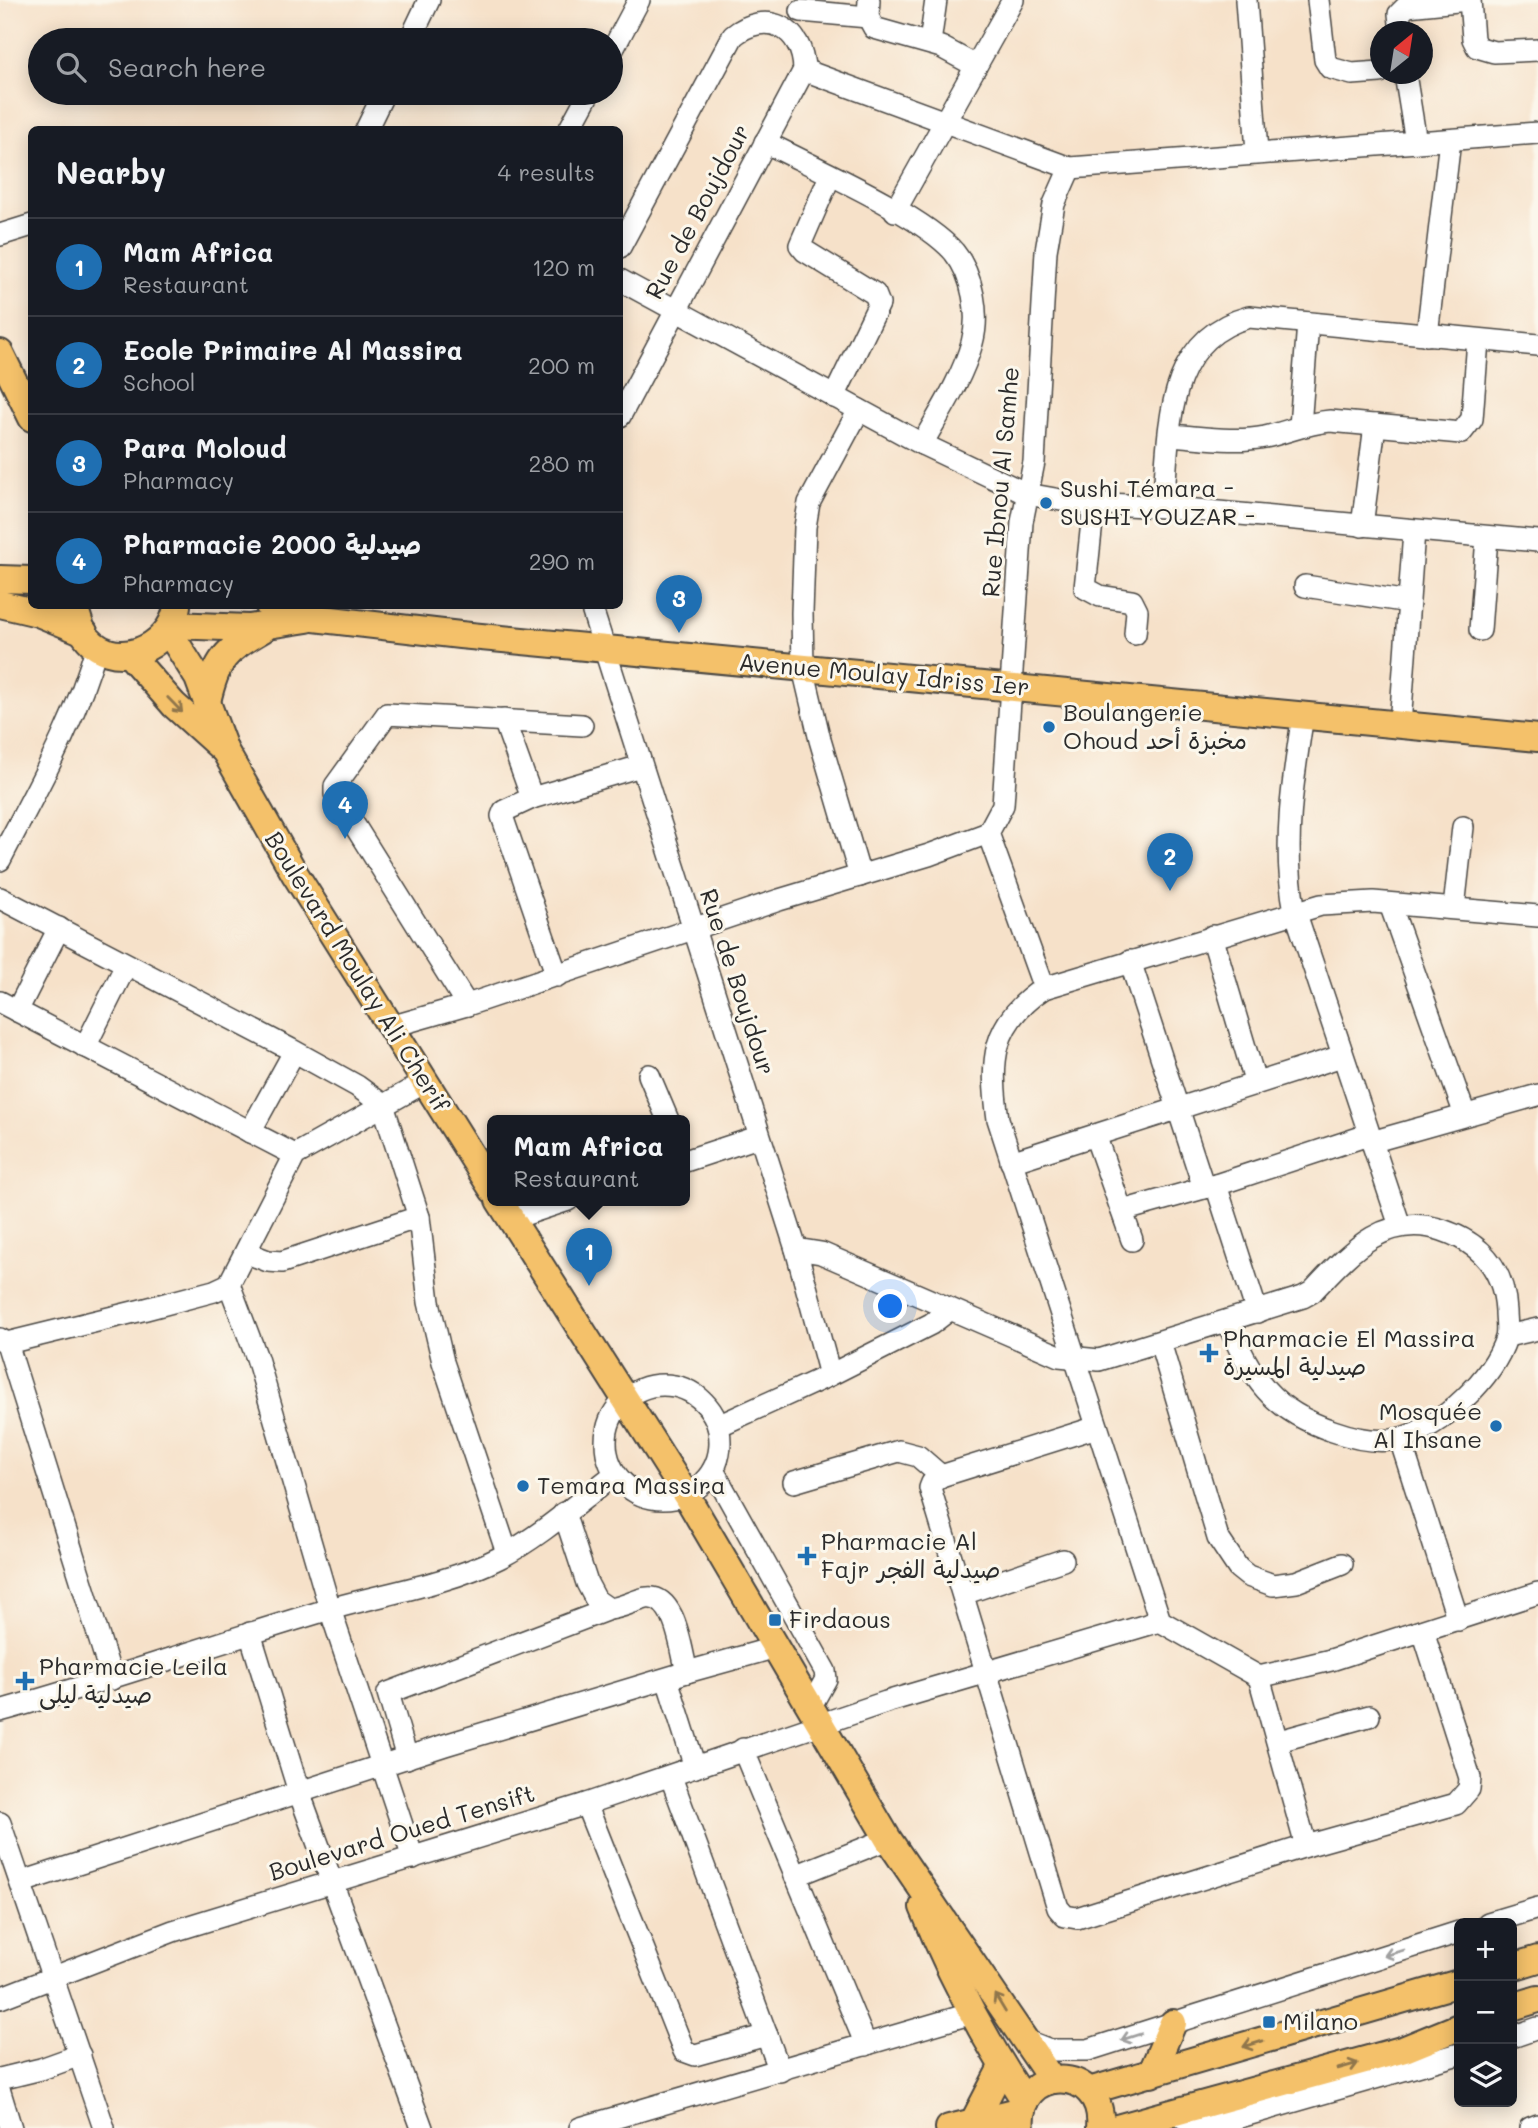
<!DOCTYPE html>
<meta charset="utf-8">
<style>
body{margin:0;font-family:Mali,"Playpen Sans Arabic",sans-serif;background:#242831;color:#f1f3f6}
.controls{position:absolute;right:21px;bottom:21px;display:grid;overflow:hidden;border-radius:10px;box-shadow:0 4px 18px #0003}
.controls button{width:63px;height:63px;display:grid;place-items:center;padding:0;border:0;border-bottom:2px solid #363941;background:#171b24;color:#f1f3f6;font:35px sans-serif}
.compass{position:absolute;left:1370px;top:21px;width:63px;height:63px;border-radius:50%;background:#171b24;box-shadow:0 4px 18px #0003;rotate:30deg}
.you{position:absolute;left:891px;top:1307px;width:24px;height:24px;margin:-18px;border:5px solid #fff;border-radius:50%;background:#1a73e8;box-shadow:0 0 0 10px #1a73e833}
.badge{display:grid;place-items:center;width:46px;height:46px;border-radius:50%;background:#1f6fb2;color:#fff;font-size:23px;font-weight:700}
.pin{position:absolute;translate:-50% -58px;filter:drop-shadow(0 2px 4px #0008)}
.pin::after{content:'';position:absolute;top:37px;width:24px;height:21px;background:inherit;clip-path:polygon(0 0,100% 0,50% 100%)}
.popup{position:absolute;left:487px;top:1115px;width:203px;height:91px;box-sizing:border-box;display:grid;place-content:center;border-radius:10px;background:#171b24;filter:drop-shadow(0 2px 5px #0005);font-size:23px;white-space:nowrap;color:#9ea1a6}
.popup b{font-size:26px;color:#f1f3f6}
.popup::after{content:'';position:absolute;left:50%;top:100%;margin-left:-14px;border:14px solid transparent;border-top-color:#171b24}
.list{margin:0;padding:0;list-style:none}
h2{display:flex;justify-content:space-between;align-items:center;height:91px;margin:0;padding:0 28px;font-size:30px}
h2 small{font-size:23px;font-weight:400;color:#9ea1a6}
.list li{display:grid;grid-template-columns:46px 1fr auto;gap:21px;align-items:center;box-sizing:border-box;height:98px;padding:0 28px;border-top:2px solid #363941}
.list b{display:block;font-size:26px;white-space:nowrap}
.list p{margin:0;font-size:23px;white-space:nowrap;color:#9ea1a6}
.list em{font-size:23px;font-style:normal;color:#9ea1a6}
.icon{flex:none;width:38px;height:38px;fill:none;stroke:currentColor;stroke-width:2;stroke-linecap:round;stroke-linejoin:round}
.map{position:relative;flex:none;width:1538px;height:2128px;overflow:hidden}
.search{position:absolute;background:#171b24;box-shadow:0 4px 18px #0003;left:28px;top:28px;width:595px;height:77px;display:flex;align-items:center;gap:18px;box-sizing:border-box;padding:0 24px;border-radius:38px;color:#9ea1a6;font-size:26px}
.panel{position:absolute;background:#171b24;box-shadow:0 4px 18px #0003;left:28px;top:126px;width:595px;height:483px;border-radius:10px}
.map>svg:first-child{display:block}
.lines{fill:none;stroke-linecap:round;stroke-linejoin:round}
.minor-casing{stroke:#494643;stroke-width:24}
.major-casing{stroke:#494643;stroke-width:30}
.minor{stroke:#fff;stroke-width:21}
.major{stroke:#f4c16b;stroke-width:26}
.oneway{stroke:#90764b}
.oneway2{stroke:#a0a0a0}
.poi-dot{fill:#1f6fb2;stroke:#fbf7ec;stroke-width:2.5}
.labels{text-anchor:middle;stroke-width:6;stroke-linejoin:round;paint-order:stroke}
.street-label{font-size:24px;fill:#2b2b2b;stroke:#fbf7ec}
.poi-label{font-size:24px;fill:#2b2b2b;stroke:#fbf7ec;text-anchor:start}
</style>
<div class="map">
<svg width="1538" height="2128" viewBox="0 0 1538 2128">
<rect width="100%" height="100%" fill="#fbf7ec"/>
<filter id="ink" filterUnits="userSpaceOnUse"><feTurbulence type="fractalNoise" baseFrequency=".0143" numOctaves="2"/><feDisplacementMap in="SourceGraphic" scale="14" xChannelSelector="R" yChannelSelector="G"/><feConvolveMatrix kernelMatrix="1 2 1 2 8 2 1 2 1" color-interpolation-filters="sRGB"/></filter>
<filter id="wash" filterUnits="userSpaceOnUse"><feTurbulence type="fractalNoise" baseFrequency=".00686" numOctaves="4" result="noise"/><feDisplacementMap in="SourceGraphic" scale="28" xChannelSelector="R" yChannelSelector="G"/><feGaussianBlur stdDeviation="1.57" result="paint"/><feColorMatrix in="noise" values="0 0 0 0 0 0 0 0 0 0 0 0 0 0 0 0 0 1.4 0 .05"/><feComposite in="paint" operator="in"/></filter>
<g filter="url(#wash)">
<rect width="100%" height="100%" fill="#f6e1c9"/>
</g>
<g filter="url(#ink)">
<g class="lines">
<!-- minor casing -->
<g class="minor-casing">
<g id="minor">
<path d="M869 0 868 17 874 28 941 47 976 66"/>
<path d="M1246 0 1257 152"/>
<path d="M1318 0 1325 60 1330 68 1352 74 1380 72"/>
<path d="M1470 0 1473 39 1477 47 1494 52 1538 50"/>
<path d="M801 11 868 17"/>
<path d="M1401 32 1399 14 1407 6 1468 0"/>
<path d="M410 40 429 0"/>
<path d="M930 43 936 0"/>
<path d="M611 53 639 0"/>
<path d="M804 70 1070 168 1538 133"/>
<path d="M1405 74 1416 142"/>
<path d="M366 130 384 93"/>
<path d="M569 130 589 93"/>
<path d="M765 142C813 167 921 214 954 252 973 275 980 315 972 343 962 379 940 412 922 444"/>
<path d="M830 176 800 245 805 251 875 294 879 304 834 397"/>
<path d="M895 211 1013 0"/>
<path d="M0 235 32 225"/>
<path d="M620 247 733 36C766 9 803 27 804 70L620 416"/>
<path d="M620 280 922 444 1027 494 1072 502 1163 507 1538 541"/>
<path d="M1427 335 1450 140"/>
<path d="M859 410 809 503 805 527 802 613 803 668 820 740 860 876"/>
<path d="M1300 426 1308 323"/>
<path d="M1170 435C1201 437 1235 443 1265 437 1287 432 1307 423 1330 421L1461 433 1472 419 1478 340"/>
<path d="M1094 503 1085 588 1100 596 1132 601 1137 611 1135 634"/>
<path d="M1163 507C1170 436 1162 340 1249 317L1538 345"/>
<path d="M1362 526 1375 425"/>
<path d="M1305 586 1409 602"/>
<path d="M591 606 796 1249 830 1375"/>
<path d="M1480 630 1487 537"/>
<path d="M1303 715C1293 779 1282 847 1295 911L1400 1226"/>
<path d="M504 720 532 798"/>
<path d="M1400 725 1414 531"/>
<path d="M988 833 1044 988"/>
<path d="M0 860C36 790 76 721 97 645"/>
<path d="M0 898 290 1049 357 1086 383 1105 419 1217 429 1302 443 1362 507 1553"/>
<path d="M1390 904 1465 1115"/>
<path d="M1454 908 1463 827"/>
<path d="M1212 936 1255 1081"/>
<path d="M1130 961 1204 1188 1216 1185 1257 1312"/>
<path d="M557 976 502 816 504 811 532 798 641 766"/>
<path d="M0 1002 295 1155"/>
<path d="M467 1005 335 794V786L387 714 582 725"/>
<path d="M17 1011 59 928"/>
<path d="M390 1027 467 1005 779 900 929 855 988 833 1003 805 1022 522 1034 462 1046 251 1054 204 1070 168"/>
<path d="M85 1047 126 965"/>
<path d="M649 1075 668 1120"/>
<path d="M250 1132 294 1052"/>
<path d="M1095 1135 1132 1240"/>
<path d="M1371 1142 1538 1095"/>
<path d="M685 1161 758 1137"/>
<path d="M1011 1162 1342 1056"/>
<path d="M1216 1185 1368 1135"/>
<path d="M1122 1211 1204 1188"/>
<path d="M511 1219 568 1200"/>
<path d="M796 1249 821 1253 1059 1356 1099 1360 1303 1297 1312 1292C1348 1254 1384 1211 1442 1230 1481 1243 1504 1269 1506 1311 1506 1319 1508 1330 1506 1338 1493 1378 1442 1427 1401 1438 1380 1444 1353 1438 1333 1431 1271 1410 1252 1379 1227 1321"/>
<path d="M247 1253 268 1261 282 1262 419 1217"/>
<path d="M229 1284 257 1358 330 1609 413 1858"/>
<path d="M1507 1336 1538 1329"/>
<path d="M0 1339 7 1343 112 1679"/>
<path d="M1160 1342 1218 1538 1238 1568 1248 1576 1273 1585 1296 1582 1342 1564"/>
<path d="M7 1343 146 1309 214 1291 229 1284 295 1155 425 1082"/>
<circle cx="663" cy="1442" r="57"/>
<path d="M718 1426 830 1375 931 1324 948 1311"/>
<path d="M1097 1427 941 1476 932 1483 930 1488 1058 1908 1065 1916 1077 1918 1306 1846 1456 1804 1469 1789 1470 1778 1423 1631"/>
<path d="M1400 1439 1458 1620"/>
<path d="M713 1470 825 1671 826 1679 811 1706"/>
<path d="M794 1482 899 1451 918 1456 941 1476"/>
<path d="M963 1594 1063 1560"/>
<path d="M250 1633 299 1792 422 2128"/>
<path d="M687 1672 773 1648"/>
<path d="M1259 1677 1331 1660 1538 1593"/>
<path d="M667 1679 695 1767"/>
<path d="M0 1711C108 1681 213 1644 320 1612 379 1594 444 1586 499 1558 541 1536 577 1503 615 1474"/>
<path d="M1279 1741 1369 1716"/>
<path d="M743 1749 866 2045"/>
<path d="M407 1758 388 1693 609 1609"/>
<path d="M671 1777 780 2071"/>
<path d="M586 1804 684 2051 695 2055 767 2035"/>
<path d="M0 1823 104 2128"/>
<path d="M1306 1846 1259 1677 1160 1621 998 1119C990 1061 991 1023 1044 988L1321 905 1373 902 1538 916"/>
<path d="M795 1876 888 1839"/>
<path d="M22 1882 445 1745 687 1672C681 1651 676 1593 646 1598 633 1601 622 1608 609 1609L596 1600 587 1583 564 1513"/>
<path d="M1488 1923 1538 1908"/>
<path d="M0 1998 173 1931 586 1804 886 1702 1160 1621"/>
<path d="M1512 2037 1538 2028"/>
<path d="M1022 2039 1050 2050H1088L1459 1932"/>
<path d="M0 2079 41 2069 80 2055"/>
<path d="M0 2092 11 2128"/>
<path d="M1176 2113 1192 2123 1212 2125 1459 2054"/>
<path d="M580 2128 973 2013"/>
<path d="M1530 2128 1538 2125"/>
</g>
</g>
<!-- major casing -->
<g class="major-casing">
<g id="major">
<path d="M0 353 32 418"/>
<path d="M0 579 32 580"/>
<path d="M0 604 38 613 84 632"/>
<path d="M74 606C77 614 79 624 83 632 110 675 172 649 177 606"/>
<path d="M269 606 314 618 460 635 1538 738"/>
<path d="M173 625 249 628 307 619"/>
<path d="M169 632 198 678 225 751 295 874 493 1190"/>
<path d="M129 654 174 705 224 750"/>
<path d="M207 702C217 658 225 651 263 629"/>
<path d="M499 1200 686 1495 888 1839 1052 2080"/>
<path d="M923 1907C950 1975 985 2040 1025 2101"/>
<path d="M1512 1967 1538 1959"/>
<path d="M1512 2007 1538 1999"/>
<path d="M1151 2074 1173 2023"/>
<path d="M1089 2091 1459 1983"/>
<path d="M974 2121 1002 2067"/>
<path d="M949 2128 1022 2110"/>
<path d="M1021 2128C1014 2064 1106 2063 1100 2128"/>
<path d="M1117 2128 1405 2049 1459 2027"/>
</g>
</g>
<!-- minor -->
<use href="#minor" class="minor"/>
<!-- major -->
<use href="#major" class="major"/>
</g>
<!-- one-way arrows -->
<defs><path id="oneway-shaft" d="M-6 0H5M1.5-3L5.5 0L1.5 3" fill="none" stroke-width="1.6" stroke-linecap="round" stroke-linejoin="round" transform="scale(1.75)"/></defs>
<g class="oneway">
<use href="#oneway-shaft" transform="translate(175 705) rotate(46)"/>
<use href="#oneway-shaft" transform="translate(1000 2003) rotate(-121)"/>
<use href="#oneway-shaft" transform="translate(1253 2044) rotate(163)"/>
<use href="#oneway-shaft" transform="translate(1348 2066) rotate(-16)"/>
</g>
<g class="oneway2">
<use href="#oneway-shaft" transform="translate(1394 1953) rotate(163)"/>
<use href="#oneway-shaft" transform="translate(1131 2037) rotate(162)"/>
</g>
</g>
<!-- markers -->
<g class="poi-dot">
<circle cx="1046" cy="503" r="7"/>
<circle cx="1049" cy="727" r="7"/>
<path d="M1205.5 1342.5h7v7h7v7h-7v7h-7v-7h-7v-7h7z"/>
<circle cx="1496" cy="1426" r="7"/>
<circle cx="523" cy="1486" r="7"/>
<path d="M803.5 1545.5h7v7h7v7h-7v7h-7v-7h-7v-7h7z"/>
<rect x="768" y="1613" width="14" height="14" rx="3.5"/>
<path d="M21.5 1670.5h7v7h7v7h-7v7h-7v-7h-7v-7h7z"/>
<rect x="1262" y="2015" width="14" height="14" rx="3.5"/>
</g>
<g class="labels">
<!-- street labels -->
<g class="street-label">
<text transform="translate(698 212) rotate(-62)" y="8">Rue de Boujdour</text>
<text transform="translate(1001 482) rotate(-85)" y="8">Rue Ibnou Al Samhe</text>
<text transform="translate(884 675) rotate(5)" y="8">Avenue Moulay Idriss Ier</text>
<text transform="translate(357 972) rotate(58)" y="8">Boulevard Moulay Ali Cherif</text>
<text transform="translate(737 982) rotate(72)" y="8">Rue de Boujdour</text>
<text transform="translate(402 1833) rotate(-17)" y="8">Boulevard Oued Tensift</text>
</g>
<!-- poi labels -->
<g class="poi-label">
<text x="1060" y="497">Sushi Témara -<tspan x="1060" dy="28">SUSHI YOUZAR -</tspan></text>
<text x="1063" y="721">Boulangerie<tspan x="1063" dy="28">Ohoud مخبزة أحد</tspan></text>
<text x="1223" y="1347">Pharmacie El Massira<tspan x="1223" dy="28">صيدلية المسيرة</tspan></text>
<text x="1482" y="1420" text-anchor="end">Mosquée<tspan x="1482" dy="28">Al Ihsane</tspan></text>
<text x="537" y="1494">Temara Massira</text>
<text x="821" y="1550">Pharmacie Al<tspan x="821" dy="28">Fajr صيدلية الفجر</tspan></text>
<text x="789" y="1628">Firdaous</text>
<text x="39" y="1675">Pharmacie Leila<tspan x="39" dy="28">صيدلية ليلى</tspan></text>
<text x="1283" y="2030">Milano</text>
</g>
</g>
</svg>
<div class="controls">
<button>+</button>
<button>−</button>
<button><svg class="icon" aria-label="layers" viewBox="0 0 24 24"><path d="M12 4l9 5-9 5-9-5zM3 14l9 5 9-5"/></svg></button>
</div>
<svg class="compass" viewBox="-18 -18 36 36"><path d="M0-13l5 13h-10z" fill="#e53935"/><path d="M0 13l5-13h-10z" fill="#9ea1a6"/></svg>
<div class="you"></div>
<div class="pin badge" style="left:589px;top:1286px">1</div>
<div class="popup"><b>Mam Africa</b>Restaurant</div>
<div class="pin badge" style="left:1170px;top:891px">2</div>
<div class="pin badge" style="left:679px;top:633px">3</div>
<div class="pin badge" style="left:345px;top:839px">4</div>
<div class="search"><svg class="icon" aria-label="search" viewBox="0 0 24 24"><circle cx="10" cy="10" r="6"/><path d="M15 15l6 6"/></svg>Search here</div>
<section class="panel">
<h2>Nearby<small>4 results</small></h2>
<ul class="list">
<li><span class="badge">1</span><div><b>Mam Africa</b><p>Restaurant</p></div><em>120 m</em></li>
<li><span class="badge">2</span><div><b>Ecole Primaire Al Massira</b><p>School</p></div><em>200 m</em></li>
<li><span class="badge">3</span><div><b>Para Moloud</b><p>Pharmacy</p></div><em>280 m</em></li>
<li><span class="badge">4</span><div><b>Pharmacie 2000 صيدلية</b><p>Pharmacy</p></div><em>290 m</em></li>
</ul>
</section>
</div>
